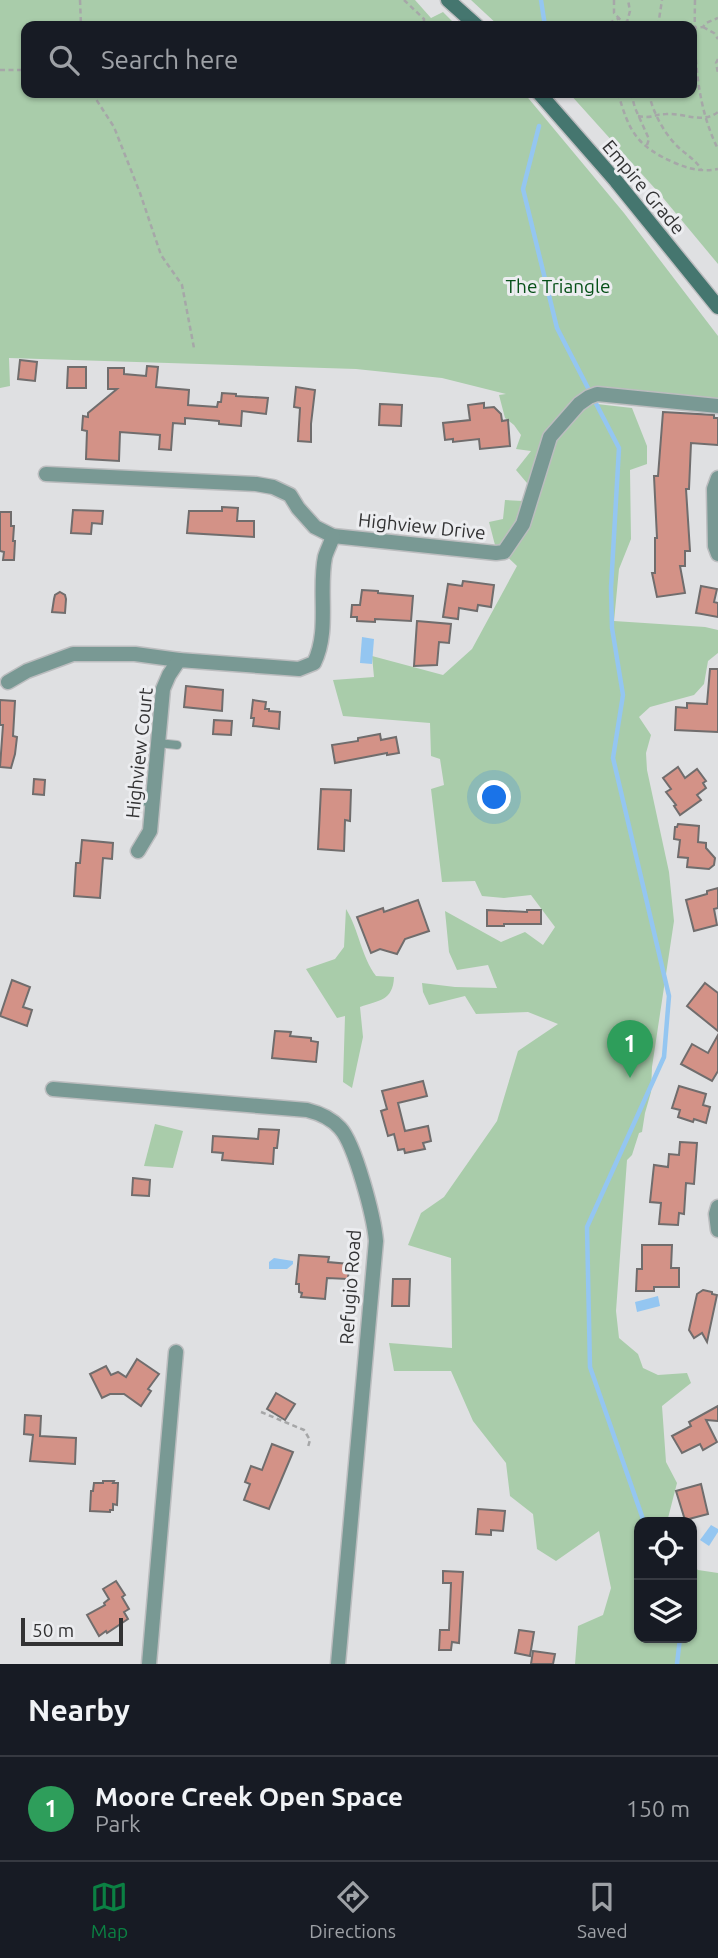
<!DOCTYPE html>
<style>
body{margin:0;font-family:Ubuntu,sans-serif;background:#20242c;color:#f1f3f6}
.controls{position:absolute;right:21px;bottom:21px;display:grid;overflow:hidden;border-radius:14px;box-shadow:0 2px 5px #0004}
.controls button{width:63px;height:63px;display:grid;place-items:center;padding:0;border:0;border-bottom:2px solid #363941;background:#171b24;color:#f1f3f6;font:35px sans-serif}
.scale{position:absolute;left:21px;bottom:18px;width:102px;box-sizing:border-box;padding-left:7px;border:4px solid #323233;border-top:0;font-size:19px;line-height:24px;white-space:nowrap;color:#323233;-webkit-text-stroke:5px #ecedf0;paint-order:stroke}
.you{position:absolute;left:495px;top:798px;width:24px;height:24px;margin:-18px;border:5px solid #fff;border-radius:50%;background:#1a73e8;box-shadow:0 0 0 10px #1a73e833}
.badge{display:grid;place-items:center;width:46px;height:46px;border-radius:50%;background:#0b8043;color:#fff;font-size:23px;font-weight:700}
.pin{position:absolute;translate:-50% -58px;filter:drop-shadow(0 2px 4px #0008)}
.pin::after{content:'';position:absolute;top:37px;width:24px;height:21px;background:inherit;clip-path:polygon(0 0,100% 0,50% 100%)}
.list{margin:0;padding:0;list-style:none}
h2{display:flex;justify-content:space-between;align-items:center;height:91px;margin:0;padding:0 28px;font-size:30px}
h2 small{font-size:23px;font-weight:400;color:#9ea1a6}
.list li{display:grid;grid-template-columns:46px 1fr auto;gap:21px;align-items:center;box-sizing:border-box;height:105px;padding:0 28px;border-top:2px solid #363941}
.list b{display:block;font-size:26px;white-space:nowrap}
.list p{margin:0;font-size:23px;white-space:nowrap;color:#9ea1a6}
.list em{font-size:23px;font-style:normal;color:#9ea1a6}
.icon{flex:none;width:38px;height:38px;fill:none;stroke:currentColor;stroke-width:2;stroke-linecap:round;stroke-linejoin:round}
.map{position:relative;flex:none;width:718px;height:1664px;overflow:hidden}
.search{position:absolute;background:#171b24;box-shadow:0 2px 5px #0004;left:21px;right:21px;top:21px;height:77px;display:flex;align-items:center;gap:18px;box-sizing:border-box;padding:0 24px;border-radius:14px;color:#9ea1a6;font-size:26px}
.sheet{height:196px;background:#171b24}
nav{display:flex;justify-content:space-around;align-items:center;box-sizing:border-box;height:98px;border-top:2px solid #363941;background:#171b24;font-size:19px;color:#9ea1a6}
nav a{display:grid;justify-items:center;gap:4px}
nav .on{color:#0b8043}
.map>svg:first-child{display:block}
.green{fill:#a9ccaa}
.water{fill:#94c6f1}
.lines{fill:none;stroke-linecap:round;stroke-linejoin:round}
.stream{stroke:#94c6f1;stroke-width:4.5}
.building{fill:#d39287;stroke:#706d6d;stroke-width:2}
.service-casing{stroke:#bcbdbf;stroke-width:10}
.minor-casing{stroke:#bcbdbf;stroke-width:17}
.secondary-casing{stroke:#bcbdbf;stroke-width:17}
.path{stroke:#a6a7a8;stroke-width:2.5;stroke-dasharray:5 3.5;stroke-linecap:butt}
.service{stroke:#799994;stroke-width:8}
.minor{stroke:#799994;stroke-width:14}
.secondary{stroke:#45766f;stroke-width:14}
.labels{text-anchor:middle;stroke-width:6;stroke-linejoin:round;paint-order:stroke}
.street-label{font-size:19px;fill:#323233;stroke:#ecedf0}
.park-label{font-size:19px;fill:#065018;stroke:#ecedf0}
</style>
<div class="map">
<svg width="718" height="1664" viewBox="0 0 718 1664">
<rect width="100%" height="100%" fill="#dfe0e2"/>
<!-- green -->
<g class="green">
<path d="M0 0H415L431 18 443 12 457 26H26V93H524L624 213 718 336V400L597 387V404L632 408 647 446V464L630 470 631 539 619 569 614 621 705 627 718 630V653L708 661 704 684 694 695 650 707 639 717 651 735 646 753 647 770 669 872 674 921 652 1067 651 1092 645 1113 642 1132 639 1133 632 1155 627 1160 616 1311 619 1338 638 1354 643 1368 658 1375 687 1373 691 1383 662 1406 666 1462 677 1483 667 1522H639V1638H692V1565L698 1570 718 1573V1664H575L578 1626 603 1615 611 1588 599 1531 556 1561 537 1549 533 1514 510 1496 506 1463 473 1421 451 1371H394L389 1343 452 1348 451 1258 408 1245 421 1213 444 1197 497 1121 518 1051 558 1024 528 1012 476 1014 465 996 429 1005 423 992 422 983 455 987 497 988 488 965 457 970 449 952 445 911 501 942 525 932 543 945 555 927 531 895 504 898 482 896 475 881 442 882 431 789 444 785 440 759 431 756 430 723 343 716 333 680 374 677 372 656 443 675 472 649 517 566 495 545 489 522 503 519 505 500 523 501 532 489 516 470 531 451 516 449 521 435 514 425 505 418 499 395 506 394 442 378 356 369 9 358 10 386 0 388Z"/>
<path d="M471 0H718V264L659 193 569 93H692V26H499Z"/>
<path d="M346 909C359 930 361 956 376 976L394 977C393 1001 379 1000 360 1007L363 1037 352 1088 343 1082 345 1016 337 1018 306 969 335 959 344 947Z"/>
<path d="M155 1124 183 1131 173 1168 144 1166Z"/>
</g>
<!-- water -->
<g class="water">
<path d="M362 637 374 639 372 664 360 663Z"/>
<path d="M274 1258 293 1261V1264L287 1269H269V1262Z"/>
<path d="M658 1296 660 1306 637 1312 635 1302Z"/>
<path d="M711 1525 718 1529V1532L709 1546 700 1540Z"/>
</g>
<g class="lines">
<!-- stream -->
<g class="stream">
<path d="M541 0 545 26"/>
<path d="M539 126 523 189 557 328 619 448 611 588 612 628 623 695 613 758 669 996 664 1057 587 1227 590 1367 644 1522"/>
<path d="M677 1664 680 1638"/>
</g>
</g>
<!-- building -->
<g class="building">
<path d="M20 360 37 362 35 381 18 379Z"/>
<path d="M147 366 158 367 156 387 189 390 188 405 217 407 218 402H221L222 393 236 394V396L268 398 266 414 242 411 241 426 219 424V421L185 418V424L173 423 171 450 159 449 160 435 120 432 119 461 86 459 87 431 82 430 83 416 88 417V413L117 389H108V368H124V374L146 376Z"/>
<path d="M68 367H86V388H67Z"/>
<path d="M296 387 315 390 311 424V442L298 441 300 408 294 407Z"/>
<path d="M484 403V408L494 407 501 414 502 421 508 420 510 446 480 449 479 439 453 442V439L445 440 443 423 470 420 468 405Z"/>
<path d="M380 404 402 405 401 426 379 425Z"/>
<path d="M663 412 714 415V418H718V445L691 443 689 489H686L690 551H685V566H680L685 593 657 597 652 573H655V538H657L654 476H658Z"/>
<path d="M222 507 238 508 237 521H254V537L187 533 189 511H222Z"/>
<path d="M73 510 103 511 102 524 92 523 91 534 71 533Z"/>
<path d="M0 512H11V526H14L13 541H15L14 560H3L4 552 0 551Z"/>
<path d="M463 581 494 585 491 607 478 605 477 611 459 608 458 619 443 617 448 584 462 586Z"/>
<path d="M701 586 717 589 714 602 718 603V617L696 613Z"/>
<path d="M362 590 378 591V593L413 596 411 621 375 619V622L357 621V617H351L352 605H360Z"/>
<path d="M60 592 65 595 66 599 65 613 52 612 54 599 55 595Z"/>
<path d="M417 621 451 624 449 643 439 642 437 665 414 666Z"/>
<path d="M710 669H718V732L675 730 676 707 687 708V703L707 704Z"/>
<path d="M186 686 223 690 222 711 184 707Z"/>
<path d="M0 700 15 701 13 736 17 737 15 754 11 768 0 767 3 725H0Z"/>
<path d="M253 700 266 702 265 709H269V711L280 712 279 729 253 726 254 718H251Z"/>
<path d="M214 720 232 721 231 735 213 734Z"/>
<path d="M380 734 381 740 396 737 399 753 387 755V753L335 763 332 745 358 741V738Z"/>
<path d="M678 767 685 778 697 769 706 781 703 783 706 788 697 795 701 800 680 815 674 806 676 805 666 792 671 789 663 778Z"/>
<path d="M34 779 45 780 44 795 33 794Z"/>
<path d="M321 789 351 790 350 821 345 820 344 851 318 849Z"/>
<path d="M678 824 699 826 698 842 706 843V848L715 858 714 865 709 869 687 867 688 858 678 857 680 840 674 839 675 827H677Z"/>
<path d="M82 840 113 843 112 859 103 858 100 898 74 896 76 863H80Z"/>
<path d="M718 888V908L714 909 717 925 694 931 686 900 707 894V891Z"/>
<path d="M418 900 429 931 405 939 397 954 380 949 371 953 357 917 383 908 384 912Z"/>
<path d="M487 910 527 912V910H541V924H504V926H487Z"/>
<path d="M12 980 30 987 23 1007 32 1010 27 1026 0 1016Z"/>
<path d="M705 983 718 993V1031L687 1006Z"/>
<path d="M275 1031 291 1032 290 1036 311 1038V1041L318 1042 316 1062 272 1058Z"/>
<path d="M718 1035V1071L712 1081 681 1064 692 1044 708 1053Z"/>
<path d="M423 1081 427 1096 398 1103 405 1131 428 1126 431 1141 423 1143 425 1149 405 1153 404 1149 398 1150 394 1134 388 1136 381 1111 387 1109 382 1091Z"/>
<path d="M679 1086 706 1094 703 1105 710 1107 706 1123 694 1119 693 1122 678 1117 680 1110 672 1108Z"/>
<path d="M259 1129 279 1130 277 1148H274L273 1164 222 1160 223 1153 212 1152 213 1136 258 1139Z"/>
<path d="M680 1142 697 1143 694 1184 686 1183 684 1214 679 1213 678 1225 659 1224 661 1203 650 1202 654 1165 668 1167 669 1154 679 1155Z"/>
<path d="M133 1178 150 1180 149 1196 132 1195Z"/>
<path d="M642 1245H672L671 1268H679V1287H654V1291H636L637 1269H642Z"/>
<path d="M299 1255 329 1257 328 1262 349 1264 348 1279 327 1278 325 1299 301 1297 302 1293 299 1292V1284H296Z"/>
<path d="M393 1279H410L409 1306H392Z"/>
<path d="M703 1290 712 1292V1294L717 1295 707 1342 702 1333 694 1338 689 1330 697 1294Z"/>
<path d="M137 1359 159 1374 148 1389 151 1391 141 1406 124 1394H110L102 1398 90 1374 106 1366 111 1375 118 1372 126 1377Z"/>
<path d="M276 1393 295 1404 285 1420 267 1409Z"/>
<path d="M718 1406V1421L706 1420 717 1442 703 1450 700 1444 682 1453 672 1436 691 1426 689 1422Z"/>
<path d="M25 1415 41 1416 40 1436 76 1438 75 1464 30 1461 33 1435 24 1434Z"/>
<path d="M272 1444 293 1452 269 1509 244 1500 250 1484 245 1482 251 1466 262 1470Z"/>
<path d="M103 1481H114L113 1483H118L117 1505 113 1504V1510H110V1512L90 1511 91 1491H93L94 1483H103Z"/>
<path d="M701 1484 708 1514 685 1520 676 1491Z"/>
<path d="M478 1509 505 1511 503 1531 491 1530V1535L476 1534Z"/>
<path d="M443 1571 463 1572 459 1643 452 1642 451 1650H439L440 1630H449L451 1583H443Z"/>
<path d="M116 1581 125 1595 122 1597 129 1609 124 1612 128 1619 107 1633 106 1631 99 1636 87 1615 105 1605 104 1603 109 1599 103 1589Z"/>
<path d="M519 1630 534 1632 530 1656 515 1653Z"/>
<path d="M533 1651 555 1654 553 1664H531Z"/>
</g>
<g class="lines">
<!-- service casing -->
<g class="service-casing">
<g id="service">
<path d="M158 743 177 745"/>
<path d="M137 801 152 802"/>
</g>
</g>
<!-- minor casing -->
<g class="minor-casing">
<g id="minor">
<path d="M46 474 256 484 273 487 290 495 298 508 315 527 333 536 496 553 504 552 523 524 550 437 579 404 589 397 597 394 718 406"/>
<path d="M718 478 714 489 715 546 718 554"/>
<path d="M8 682 27 671 73 654H135L179 660"/>
<path d="M138 851 150 831 163 689 169 675 179 660 299 669 314 663C330 631 318 591 325 557 327 550 331 543 333 536"/>
<path d="M53 1089 307 1110C319 1113 331 1118 340 1128 355 1144 374 1217 376 1241L338 1664"/>
<path d="M718 1207 716 1214 718 1230"/>
<path d="M149 1664 176 1352"/>
</g>
</g>
<!-- secondary casing -->
<g class="secondary-casing">
<g id="secondary">
<path d="M448 0 477 26"/>
<path d="M539 93 616 181 718 307"/>
</g>
</g>
<!-- path -->
<g class="path">
<path d="M80 0 81 26"/>
<path d="M404 0 424 19V26"/>
<path d="M614 0V13L626 26"/>
<path d="M695 0C694 50 695 103 718 149"/>
<path d="M625 22H627L630 11 628 0"/>
<path d="M607 26 604 25 620 18"/>
<path d="M658 26 662 0"/>
<path d="M703 27 714 33 718 39"/>
<path d="M692 28 703 27 706 23 718 18"/>
<path d="M718 59 716 63 718 73"/>
<path d="M0 70H26"/>
<path d="M92 93 114 127 140 193 161 255 182 285 194 348"/>
<path d="M618 93C629 131 636 146 675 163 689 169 702 172 718 169"/>
<path d="M631 93 635 108 649 139 646 148"/>
<path d="M649 93C652 111 664 133 677 146 685 154 695 159 701 169"/>
<path d="M638 116C652 119 655 114 666 114 684 113 703 124 718 112"/>
<path d="M261 1412 304 1430 310 1440 308 1447"/>
</g>
<!-- service -->
<use href="#service" class="service"/>
<!-- minor -->
<use href="#minor" class="minor"/>
<!-- secondary -->
<use href="#secondary" class="secondary"/>
</g>
<g class="labels">
<!-- street labels -->
<g class="street-label">
<text transform="translate(644 187) rotate(50)" y="7">Empire Grade</text>
<text transform="translate(422 526) rotate(6)" y="7">Highview Drive</text>
<text transform="translate(139 753) rotate(-84)" y="7">Highview Court</text>
<text transform="translate(350 1287) rotate(-86)" y="7">Refugio Road</text>
</g>
<!-- park labels -->
<g class="park-label">
<text x="558" y="293">The Triangle</text>
</g>
</g>
</svg>
<div class="controls">
<button><svg class="icon" aria-label="locate" viewBox="0 0 24 24"><circle cx="12" cy="12" r="6"/><path d="M12 2v4M12 18v4M2 12h4M18 12h4"/></svg></button>
<button><svg class="icon" aria-label="layers" viewBox="0 0 24 24"><path d="M12 4l9 5-9 5-9-5zM3 14l9 5 9-5"/></svg></button>
</div>
<div class="scale">50 m</div>
<div class="you"></div>
<div class="pin badge" style="left:630px;top:1078px;background:#2e9e5b">1</div>
<div class="search"><svg class="icon" aria-label="search" viewBox="0 0 24 24"><circle cx="10" cy="10" r="6"/><path d="M15 15l6 6"/></svg>Search here</div>
</div>
<section class="sheet">
<h2>Nearby<small></small></h2>
<ul class="list">
<li><span class="badge" style="background:#2e9e5b">1</span><div><b>Moore Creek Open Space</b><p>Park</p></div><em>150 m</em></li>
</ul>
</section>
<nav>
<a class="on"><svg class="icon" aria-label="map" viewBox="0 0 24 24"><path d="M3 6l6-2 6 2 6-2v14l-6 2-6-2-6 2zM9 4v14M15 6v14"/></svg>Map</a>
<a><svg class="icon" aria-label="directions" viewBox="0 0 24 24"><path d="M12 3l9 9-9 9-9-9zM9 14v-3h6M13 9l2 2-2 2"/></svg>Directions</a>
<a><svg class="icon" aria-label="saved" viewBox="0 0 24 24"><path d="M7 4h10v16l-5-4-5 4z"/></svg>Saved</a>
</nav>
